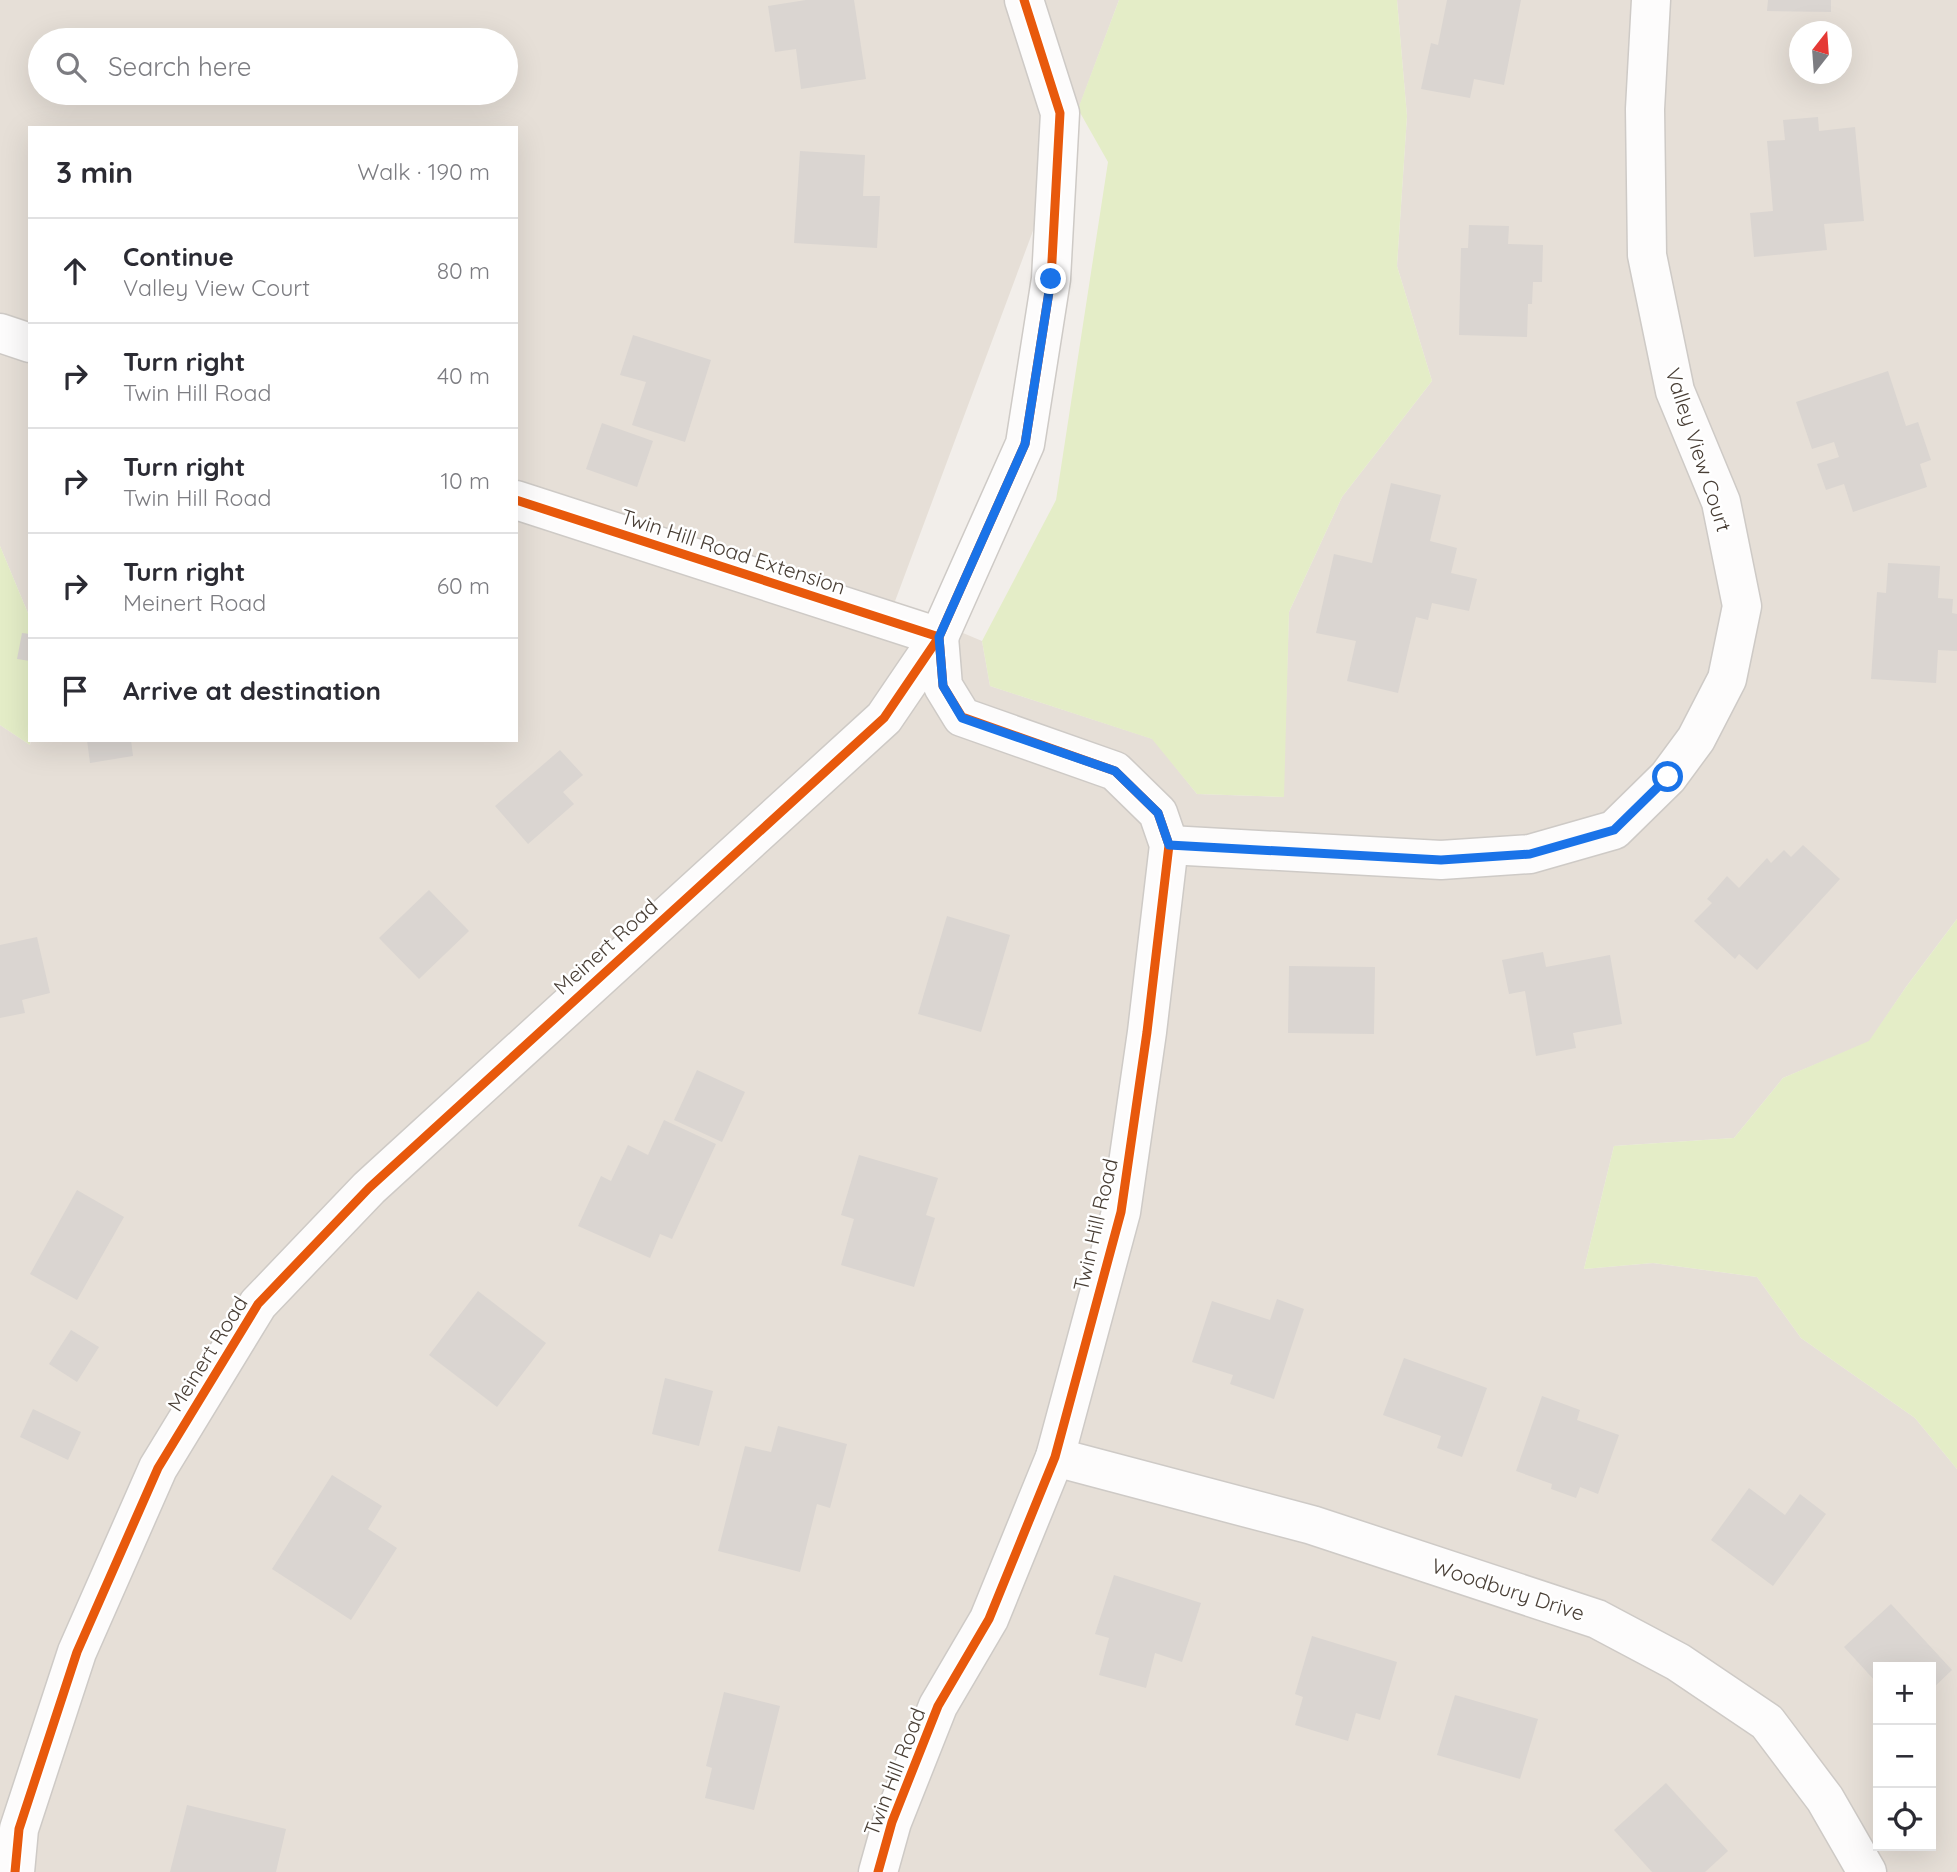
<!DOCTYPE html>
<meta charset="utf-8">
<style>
body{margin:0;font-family:Quicksand,sans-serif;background:#f7f7f7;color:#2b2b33}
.controls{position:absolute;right:21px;bottom:21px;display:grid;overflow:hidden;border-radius:0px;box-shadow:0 7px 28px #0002}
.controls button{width:63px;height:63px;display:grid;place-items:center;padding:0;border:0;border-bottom:2px solid #e1e1e2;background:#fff;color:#2b2b33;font:35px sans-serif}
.compass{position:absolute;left:1789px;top:21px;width:63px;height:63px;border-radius:50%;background:#fff;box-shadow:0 7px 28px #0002;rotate:17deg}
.stop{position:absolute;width:21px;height:21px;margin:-16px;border:5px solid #1a73e8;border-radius:50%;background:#fff}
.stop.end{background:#1a73e8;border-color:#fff;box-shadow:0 2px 7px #0008}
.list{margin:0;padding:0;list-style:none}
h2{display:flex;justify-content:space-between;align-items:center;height:91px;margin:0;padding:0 28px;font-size:30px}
h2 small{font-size:23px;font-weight:400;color:#7c7c81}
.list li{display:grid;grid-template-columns:46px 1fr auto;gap:21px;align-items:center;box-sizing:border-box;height:105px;padding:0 28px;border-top:2px solid #e1e1e2}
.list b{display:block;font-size:26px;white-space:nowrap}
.list p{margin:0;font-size:23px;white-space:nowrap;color:#7c7c81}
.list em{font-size:23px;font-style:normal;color:#7c7c81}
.icon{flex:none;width:38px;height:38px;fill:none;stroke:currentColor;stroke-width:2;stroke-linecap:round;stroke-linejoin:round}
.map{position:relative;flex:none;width:1957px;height:1872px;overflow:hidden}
.search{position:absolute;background:#fff;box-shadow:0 7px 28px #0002;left:28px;top:28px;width:490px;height:77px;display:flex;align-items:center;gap:18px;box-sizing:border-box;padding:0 24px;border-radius:38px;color:#7c7c81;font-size:26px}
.panel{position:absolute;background:#fff;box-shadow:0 7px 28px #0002;left:28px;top:126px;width:490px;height:616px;border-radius:0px}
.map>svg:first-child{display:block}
.residential{fill:#e6dfd7;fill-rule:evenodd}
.green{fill:#e4edc7}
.building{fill:#dad5d1}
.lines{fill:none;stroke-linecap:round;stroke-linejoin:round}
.minor-casing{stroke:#cecac6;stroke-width:41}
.minor{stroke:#fdfcfc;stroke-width:38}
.cycleway-casing{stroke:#fff;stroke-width:13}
.cycleway{stroke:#e8590c;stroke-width:9}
.route{stroke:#1a73e8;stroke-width:9}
.labels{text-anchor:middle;stroke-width:5;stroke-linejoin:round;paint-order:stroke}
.street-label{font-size:21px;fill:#483e35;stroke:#fff}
</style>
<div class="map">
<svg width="1957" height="1872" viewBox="0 0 1957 1872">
<rect width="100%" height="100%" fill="#f2eeea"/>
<!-- residential -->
<path class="residential" d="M0 0H1119L894 604 982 641 990 686 1153 739 1197 794 1283 797 1289 612 1342 497 1432 381 1397 266 1407 116 1397 0H1957V919L1906 987 1869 1042 1783 1078 1734 1138 1614 1146 1584 1269 1653 1263 1757 1277 1801 1338 1915 1418 1957 1469V1872H0V725L30 745 31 740H516V128H30V618L0 546ZM1800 32H1842V74H1800ZM40 40H506V93H40ZM1878 1667H1931V1846H1878Z"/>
<!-- green -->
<g class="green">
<path d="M1119 0H1397L1407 116 1397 266 1432 381 1342 497 1289 612 1284 797 1197 794 1152 739 990 686 982 641 1056 500 1108 162 1078 109Z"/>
<path d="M0 546 30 618V745L0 725Z"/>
<path d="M1957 919V1469L1915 1418 1801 1338 1757 1277 1653 1263 1584 1269 1614 1146 1734 1138 1783 1078 1869 1041 1906 987Z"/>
</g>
<!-- building -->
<g class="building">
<path d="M806 0H854L866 79 801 89 796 49 775 52 768 6Z"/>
<path d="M1447 0H1521L1504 85 1474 79 1470 98 1421 89 1431 43 1438 45Z"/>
<path d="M1768 0H1831V12L1767 11Z"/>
<path d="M1818 117 1819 131 1855 127 1864 221 1824 224 1827 250 1754 257 1750 213 1773 211 1767 141 1785 140 1783 120Z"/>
<path d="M800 151 865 155 863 196H880L877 248 794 243Z"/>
<path d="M1469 225 1509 226 1508 244 1543 245 1542 282H1533L1532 304H1528L1527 337 1459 335 1461 248H1468Z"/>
<path d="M633 335 711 360 685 442 632 425 646 382 620 375Z"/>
<path d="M1888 371 1906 426 1918 422 1931 460 1920 464 1927 487 1853 512 1844 484 1826 490 1817 464 1839 457 1834 442 1812 449 1796 402Z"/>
<path d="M602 423 653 441 637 487 586 469Z"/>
<path d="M1391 483 1441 495 1430 541 1457 548 1451 573 1477 579 1469 611 1432 603 1428 620 1416 617 1398 693 1347 681 1356 641 1316 633 1334 554 1372 563Z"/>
<path d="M1888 563 1940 566 1938 598 1953 599 1952 613 1957 614V651L1938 650 1936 683 1871 679 1877 592 1886 593Z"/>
<path d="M22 633 30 634V661L17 659Z"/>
<path d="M87 740H131L133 756 90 763Z"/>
<path d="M560 750 583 775 563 792 574 804 528 844 495 806Z"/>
<path d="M1803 845 1840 879 1757 970 1739 954 1735 959 1694 921 1712 903 1707 899 1727 876 1739 888 1767 858 1771 863 1784 850 1791 857Z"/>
<path d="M429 890 469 931 419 979 379 938Z"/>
<path d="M947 916 1010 935 981 1032 918 1014Z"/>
<path d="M37 937 50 993 22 1000 25 1013 0 1018V945Z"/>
<path d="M1543 952 1546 967 1610 955 1622 1024 1573 1033 1576 1048 1536 1056 1525 991 1509 994 1502 960Z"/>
<path d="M1289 966 1375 967 1374 1034 1288 1033Z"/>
<path d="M697 1070 745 1092 722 1142 674 1120Z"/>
<path d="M664 1120 716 1144 672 1239 660 1234 650 1258 578 1226 601 1176 611 1181 628 1145 648 1155Z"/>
<path d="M859 1155 938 1178 926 1215 935 1218 914 1287 841 1265 854 1219 841 1215Z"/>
<path d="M77 1190 124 1217 77 1300 30 1274Z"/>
<path d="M478 1291 546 1343 497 1407 429 1355Z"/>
<path d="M1277 1299 1304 1309 1274 1399 1230 1384 1233 1375 1192 1362 1212 1301 1270 1320Z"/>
<path d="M71 1330 99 1347 77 1382 49 1364Z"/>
<path d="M1404 1358 1487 1388 1462 1457 1437 1448 1441 1436 1383 1415Z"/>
<path d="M665 1378 713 1391 699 1446 652 1434Z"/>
<path d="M1542 1396 1580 1410 1577 1420 1619 1435 1598 1494 1580 1487 1576 1498 1551 1489 1552 1484 1516 1471Z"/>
<path d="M33 1409 81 1432 68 1460 20 1437Z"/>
<path d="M778 1426 847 1444 830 1508 817 1504 800 1572 718 1551 745 1446 771 1452Z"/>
<path d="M332 1475 382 1506 368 1529 397 1548 351 1620 272 1569Z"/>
<path d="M1749 1488 1785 1515 1800 1494 1826 1514 1773 1586 1711 1540Z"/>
<path d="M1114 1575 1201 1603 1182 1662 1155 1653 1146 1688 1099 1675 1109 1638 1095 1634Z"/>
<path d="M1891 1604 1952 1670 1931 1690V1667H1878V1684L1844 1647Z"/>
<path d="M1312 1636 1397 1662 1380 1720 1356 1713 1348 1741 1295 1725 1303 1697 1295 1694Z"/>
<path d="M724 1692 780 1706 754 1810 705 1798 712 1768 706 1766Z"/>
<path d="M1455 1695 1538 1719 1520 1779 1437 1755Z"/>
<path d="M1666 1783 1728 1851 1705 1872H1652L1614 1830Z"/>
<path d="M187 1805 286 1829 276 1872H170Z"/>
</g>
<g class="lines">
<!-- minor casing -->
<g class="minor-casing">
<g id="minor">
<path d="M0 333 30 343"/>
<path d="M516 500 939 637 943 686 962 717 1115 771 1158 813 1169 845 1147 1032 1121 1212 1055 1457 989 1619 938 1706 892 1822 878 1872"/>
<path d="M1169 845 1441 860 1530 854 1614 830 1668 777 1696 739 1727 679 1742 606 1721 502 1675 391 1647 255 1645 109 1651 0"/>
<path d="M1055 1457 1312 1525 1597 1619 1678 1662 1767 1722 1825 1799 1867 1872"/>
<path d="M15 1872 19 1829 77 1652 158 1468 258 1304 369 1188 884 718 939 637 1025 444 1051 279 1060 113 1024 0"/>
</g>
</g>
<!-- minor -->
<use href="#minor" class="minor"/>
<!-- cycleway casing -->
<g class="cycleway-casing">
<g id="cycleway">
<path d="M516 500 939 637 943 686 962 717 1115 771 1158 813 1169 845 1147 1032 1121 1212 1055 1457 989 1619 938 1706 892 1822 878 1872"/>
<path d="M15 1872 19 1829 77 1652 158 1468 258 1304 369 1188 884 718 939 637 1025 444 1051 279 1060 113 1024 0"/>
</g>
</g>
<!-- cycleway -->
<use href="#cycleway" class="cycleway"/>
</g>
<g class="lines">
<!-- route -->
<path class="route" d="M1051 279 1025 444 939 637 943 686 962 718 1115 771 1158 813 1169 845 1441 860 1530 854 1614 830 1668 777"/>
</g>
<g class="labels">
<!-- street labels -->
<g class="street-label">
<text transform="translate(1698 450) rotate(72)" y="7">Valley View Court</text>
<text transform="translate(733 552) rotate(18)" y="7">Twin Hill Road Extension</text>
<text transform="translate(606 947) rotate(-42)" y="7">Meinert Road</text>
<text transform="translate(1096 1225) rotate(-77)" y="7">Twin Hill Road</text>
<text transform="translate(208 1354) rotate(-58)" y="7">Meinert Road</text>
<text transform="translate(1508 1590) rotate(18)" y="7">Woodbury Drive</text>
<text transform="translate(895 1772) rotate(-69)" y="7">Twin Hill Road</text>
</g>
</g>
</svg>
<div class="controls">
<button>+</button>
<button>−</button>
<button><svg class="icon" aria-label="locate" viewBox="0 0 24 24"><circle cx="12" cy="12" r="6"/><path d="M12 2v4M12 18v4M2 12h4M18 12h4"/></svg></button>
</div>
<svg class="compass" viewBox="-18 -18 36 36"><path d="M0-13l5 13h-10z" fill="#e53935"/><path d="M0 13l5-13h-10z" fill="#7c7c81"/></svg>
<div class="stop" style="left:1668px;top:777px"></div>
<div class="stop end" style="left:1051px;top:279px"></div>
<div class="search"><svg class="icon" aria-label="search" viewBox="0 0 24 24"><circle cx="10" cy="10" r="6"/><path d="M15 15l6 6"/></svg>Search here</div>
<section class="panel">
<h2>3 min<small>Walk · 190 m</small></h2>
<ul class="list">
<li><svg class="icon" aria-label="ahead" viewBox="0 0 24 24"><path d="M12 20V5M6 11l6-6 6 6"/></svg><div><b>Continue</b><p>Valley View Court</p></div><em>80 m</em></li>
<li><svg class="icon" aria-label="right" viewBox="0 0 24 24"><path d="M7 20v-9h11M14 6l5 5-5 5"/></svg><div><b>Turn right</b><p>Twin Hill Road</p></div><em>40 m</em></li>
<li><svg class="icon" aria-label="right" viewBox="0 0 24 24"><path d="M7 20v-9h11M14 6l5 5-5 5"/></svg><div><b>Turn right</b><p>Twin Hill Road</p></div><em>10 m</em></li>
<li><svg class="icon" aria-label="right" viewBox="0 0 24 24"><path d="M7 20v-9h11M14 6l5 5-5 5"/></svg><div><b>Turn right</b><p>Meinert Road</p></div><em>60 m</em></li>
<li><svg class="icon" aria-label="arrive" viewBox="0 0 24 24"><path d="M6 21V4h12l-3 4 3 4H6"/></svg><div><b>Arrive at destination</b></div></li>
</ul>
</section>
</div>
